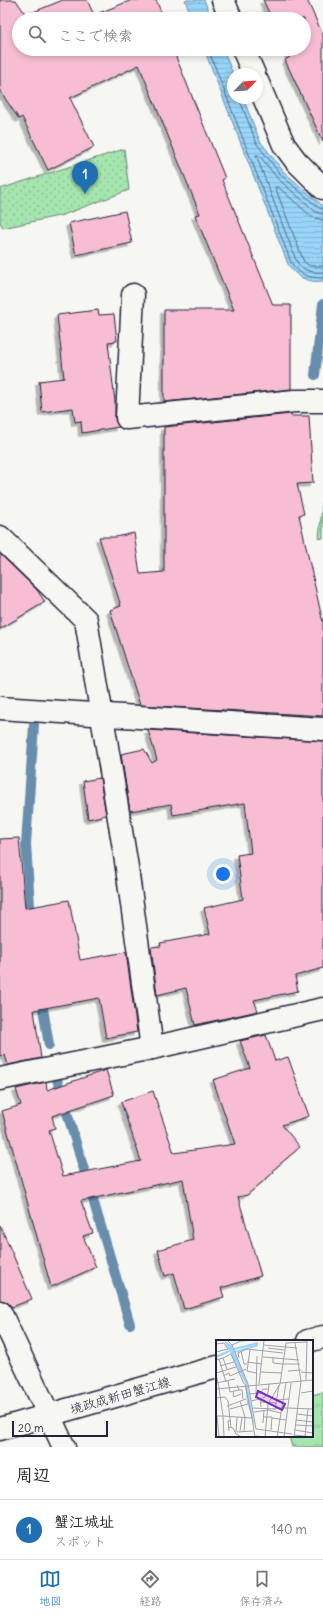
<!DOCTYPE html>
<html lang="ja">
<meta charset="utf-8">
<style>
body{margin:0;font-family:Delius,"Klee One",sans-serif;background:#f2f2f2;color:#202124}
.compass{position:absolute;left:227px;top:68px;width:36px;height:36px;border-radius:50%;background:#fff;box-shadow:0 2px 6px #0003;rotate:65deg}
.scale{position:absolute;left:12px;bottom:10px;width:96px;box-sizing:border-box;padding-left:4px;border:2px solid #22223b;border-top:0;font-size:11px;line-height:14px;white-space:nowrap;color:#22223b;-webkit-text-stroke:3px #f6f6f2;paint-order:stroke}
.you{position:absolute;left:223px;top:874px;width:14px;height:14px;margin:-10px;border:3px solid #fff;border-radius:50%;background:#1a73e8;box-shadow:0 0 0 6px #1a73e833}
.badge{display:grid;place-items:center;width:26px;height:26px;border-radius:50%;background:#1f6fb2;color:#fff;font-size:13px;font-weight:700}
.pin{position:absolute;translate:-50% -33px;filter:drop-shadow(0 1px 2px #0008)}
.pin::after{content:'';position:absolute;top:21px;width:14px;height:12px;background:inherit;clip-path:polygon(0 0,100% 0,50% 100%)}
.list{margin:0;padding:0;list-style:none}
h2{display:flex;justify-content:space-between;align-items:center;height:52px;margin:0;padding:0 16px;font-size:17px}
h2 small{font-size:13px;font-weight:400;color:#757577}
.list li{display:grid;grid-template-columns:26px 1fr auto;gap:12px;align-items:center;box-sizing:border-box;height:60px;padding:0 16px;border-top:1px solid #e0e0e0}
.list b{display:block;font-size:15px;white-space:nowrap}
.list p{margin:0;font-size:13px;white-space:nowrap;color:#757577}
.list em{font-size:13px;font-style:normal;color:#757577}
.icon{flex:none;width:22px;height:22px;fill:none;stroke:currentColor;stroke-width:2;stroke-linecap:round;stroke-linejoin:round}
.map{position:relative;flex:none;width:323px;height:1447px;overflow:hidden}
.search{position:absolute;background:#fff;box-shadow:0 2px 6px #0003;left:12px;right:12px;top:12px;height:44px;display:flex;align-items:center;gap:10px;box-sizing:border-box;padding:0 14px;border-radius:22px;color:#757577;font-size:15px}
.sheet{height:112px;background:#fff}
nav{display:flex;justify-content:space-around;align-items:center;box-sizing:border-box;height:56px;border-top:1px solid #e0e0e0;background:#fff;font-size:11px;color:#757577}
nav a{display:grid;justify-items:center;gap:2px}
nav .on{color:#1f6fb2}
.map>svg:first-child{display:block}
.grass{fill:url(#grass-tufts);stroke:#648474}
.park{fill:url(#park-dots);stroke:#648474}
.water{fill:url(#water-rules);stroke:#698dad}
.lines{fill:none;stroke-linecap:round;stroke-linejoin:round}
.shore{stroke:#516a87;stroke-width:1}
.stream{stroke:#698dad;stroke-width:10}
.building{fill:#f7bed3;stroke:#22223b;filter:url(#shadow)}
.street-casing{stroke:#22223b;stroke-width:25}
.secondary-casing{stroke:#22223b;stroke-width:25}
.street{stroke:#f6f6f2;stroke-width:22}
.secondary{stroke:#f6f6f2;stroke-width:22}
.labels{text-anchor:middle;stroke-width:3;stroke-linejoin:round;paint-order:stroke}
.street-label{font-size:13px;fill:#22223b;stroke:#f6f6f2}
.inset-river{fill:none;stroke:#98d5f9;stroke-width:2}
.inset-road{fill:none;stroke:#a1a1a9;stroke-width:1}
.view{fill:#7b2cbf;fill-opacity:0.15;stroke:#7b2cbf;stroke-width:2}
.inset-edge{fill:none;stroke:#22223b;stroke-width:2}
</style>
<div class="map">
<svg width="323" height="1447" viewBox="0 0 323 1447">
<defs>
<pattern id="grass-tufts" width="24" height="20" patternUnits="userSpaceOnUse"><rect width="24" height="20" fill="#a5e5ae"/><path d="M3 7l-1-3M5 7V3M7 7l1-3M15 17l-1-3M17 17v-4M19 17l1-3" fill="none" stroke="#8ec497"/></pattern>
<pattern id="park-dots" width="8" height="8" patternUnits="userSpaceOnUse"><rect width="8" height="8" fill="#a5e5ae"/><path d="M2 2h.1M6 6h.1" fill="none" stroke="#8ec497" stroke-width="1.8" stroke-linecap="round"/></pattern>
<pattern id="water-rules" width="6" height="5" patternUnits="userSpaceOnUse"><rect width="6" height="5" fill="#98d5f9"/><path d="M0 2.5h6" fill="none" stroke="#83b7d6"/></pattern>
<filter id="shadow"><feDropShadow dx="-3.5" dy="3.5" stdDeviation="0" flood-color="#0004"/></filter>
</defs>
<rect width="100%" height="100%" fill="#f6f6f2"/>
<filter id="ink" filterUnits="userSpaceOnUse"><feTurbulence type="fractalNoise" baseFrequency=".025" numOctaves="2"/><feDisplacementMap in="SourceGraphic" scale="8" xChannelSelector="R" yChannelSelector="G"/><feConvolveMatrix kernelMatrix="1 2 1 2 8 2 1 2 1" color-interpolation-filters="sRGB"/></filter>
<g filter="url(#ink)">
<!-- grass -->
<path class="grass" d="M323 1392V1447H292L289 1436H312V1395Z"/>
<!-- park -->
<g class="park">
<path d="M124 149 129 190 63 215 3 228 0 222V189Z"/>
<path d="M323 495V538L319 539Z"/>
</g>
<!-- water -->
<g class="water">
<path d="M185 0H204L212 19H192Z"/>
<path d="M204 49H223L233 74V98H243L260 141 284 172 323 206V281C307 283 296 277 288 264Z"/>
</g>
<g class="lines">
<!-- shore -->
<g class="shore">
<path d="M208 49 291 262C299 275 308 278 323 278"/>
<path d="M239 98 257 144 281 175 319 208 323 209"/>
<path d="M323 214 316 212 277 178 259 155H256L296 260C302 271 311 273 323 272"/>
<path d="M323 220 312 217 278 187H275L304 262 310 266H323"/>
</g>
<!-- stream -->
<g class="stream">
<path d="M315 375 323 304"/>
<path d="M31 921 26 844 34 725"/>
<path d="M41 996 49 1045"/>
<path d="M57 1079 130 1324"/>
</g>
</g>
<!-- building -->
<g class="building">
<path d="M0 0H16L26 15 63 0H87L94 15 132 0H156L164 19H19V49H176L177 51 174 52 225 178 222 180 273 305H291V389L164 402V310H234L195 215 200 214 139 65 70 98 94 147 48 170 22 117 19 119 0 91Z"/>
<path d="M263 0H307L323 35V142L285 60 290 57 286 49H304V19H272Z"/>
<path d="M125 211 132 243 76 255 69 223Z"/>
<path d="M98 310 99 315 114 314 117 341 108 342 115 402V418L119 427 82 433 81 421 75 422 73 408 42 412 39 381 64 378 57 315Z"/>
<path d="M291 414V416H309L313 483 297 484 304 514 299 515 323 623V716L140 705 110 610 121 606 99 537H116L134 533 140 574 164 572V427Z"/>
<path d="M0 554 37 590 45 602 0 629Z"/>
<path d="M148 730 323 741V968L295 976 298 991 254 1000 258 1011 195 1025 186 988 157 995 151 947 161 946 160 943 210 934 204 908 243 899 237 855 251 853 245 803 173 815 171 804 130 811 121 754 144 749 152 763 157 760Z"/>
<path d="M100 778 106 815 88 819 83 781Z"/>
<path d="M19 838 25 908 69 900 80 960 126 952 137 1032 106 1038 99 998 34 1010 41 1058 8 1065 5 1055 0 1056V839Z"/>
<path d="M266 1035 275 1061 288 1057 309 1116 282 1125 300 1147 273 1170 274 1172 247 1195 238 1197 261 1276 221 1288 224 1297 184 1309 174 1273 165 1276 158 1250 193 1240 183 1179 81 1201 93 1233 83 1236 96 1267 51 1287 2 1111 21 1105 16 1089 46 1082 47 1090 106 1070 114 1095 52 1116 55 1128 49 1130 63 1176 141 1161 121 1102 153 1091 174 1153 235 1144 213 1080 250 1068 240 1041Z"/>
<path d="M0 1225 32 1299 12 1307 7 1302 0 1300Z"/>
</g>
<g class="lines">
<!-- street casing -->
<g class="street-casing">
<g id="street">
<path d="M223 0 231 19"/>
<path d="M243 49 254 74"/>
<path d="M257 81 284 145 296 161 323 188"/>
<path d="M133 295 127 418 295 401H323"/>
<path d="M0 537 86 620 126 861 152 1048"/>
<path d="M0 708 323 729"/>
<path d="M0 1079 152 1048 323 1009"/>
<path d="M0 1312 64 1447"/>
</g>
</g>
<!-- secondary casing -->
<g class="secondary-casing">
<g id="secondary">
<path d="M308 1341 323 1337"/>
<path d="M0 1429 217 1367"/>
</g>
</g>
<!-- street -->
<use href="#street" class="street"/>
<!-- secondary -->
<use href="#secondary" class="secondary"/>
</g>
</g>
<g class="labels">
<!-- street labels -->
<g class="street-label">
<text transform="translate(120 1395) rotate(-16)" y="5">境政成新田蟹江線</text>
</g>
</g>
<!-- overview -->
<g transform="translate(216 1340)">
<rect width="97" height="97" fill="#f6f6f2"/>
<path d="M8 0 16 6 31 42 39 88 31 62 29 43Z" fill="#98d5f9"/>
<path class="inset-river" d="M18 9 42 3M19 12 42 5M0 17 13 11"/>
<path class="inset-road" d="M11 0 16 5 32 44M0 4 8 3 12 9 0 12M16 5 25 1 43 0M48 5 81 8M52 8 68 10M34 10 31 31 40 33M25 11 28 24H31M47 17 83 20M57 17V23L66 24M7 18 15 14 28 44M23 18 22 13 31 9 67 13M3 19 10 42M0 20 7 18 11 29M31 22 46 24M66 24H84M4 26 18 22M72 31 85 30M45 32 65 33M85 32 97 33M0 33 20 27M0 34 3 48M7 36 13 33 14 36 30 29M90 40 91 0M12 41 14 52 23 50M0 43 19 39M29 44 36 78M32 44 40 89 76 94M43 44 48 0M21 45 23 50H26L27 59M3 48 7 76 36 78 39 97M0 49 97 40M17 51 18 57 25 54M40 53 41 16M85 53 97 51M33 54 45 53 47 49H52M46 57 48 58 52 53 53 44M0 58 9 57 12 61 15 88M61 60 73 59M24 61 29 77M35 61 44 59 45 67M44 62 60 63M11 66 30 59M37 68 59 69M59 68H72M72 68 97 69M14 69 32 64M59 70 63 45M0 72V59M38 72 52 70 65 73M81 74 97 76M0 76H7L8 97M1 76 3 97M47 77H56L55 90M56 78 70 80M80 80 97 82M47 83 48 70M80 85 97 86M12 87 17 88 20 94 26 97M79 90 97 93M13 91 12 81H15M24 91 26 78M20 92 21 77M21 92 37 91M28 92 29 78M78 95 97 97M39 96 51 97M89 96 92 69M49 97 52 64 64 44 70 3 91 2M61 97 70 43M68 97 75 43M78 97 85 41 79 3"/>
<path class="view" d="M42 51 69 64 66 70 40 57Z"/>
<rect width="97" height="97" class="inset-edge"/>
</g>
</svg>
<svg class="compass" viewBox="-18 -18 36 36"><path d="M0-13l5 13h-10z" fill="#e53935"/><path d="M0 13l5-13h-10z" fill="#757577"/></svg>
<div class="scale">20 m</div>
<div class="you"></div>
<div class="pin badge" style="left:85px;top:194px">1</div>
<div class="search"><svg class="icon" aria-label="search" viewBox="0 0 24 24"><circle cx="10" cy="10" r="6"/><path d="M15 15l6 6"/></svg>ここで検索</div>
</div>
<section class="sheet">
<h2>周辺<small></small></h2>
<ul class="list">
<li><span class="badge">1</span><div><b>蟹江城址</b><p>スポット</p></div><em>140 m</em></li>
</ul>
</section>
<nav>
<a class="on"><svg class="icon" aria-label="map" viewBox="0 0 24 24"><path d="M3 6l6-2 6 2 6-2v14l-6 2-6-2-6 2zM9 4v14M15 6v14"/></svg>地図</a>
<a><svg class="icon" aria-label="directions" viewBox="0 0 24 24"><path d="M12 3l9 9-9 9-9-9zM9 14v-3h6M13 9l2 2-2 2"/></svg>経路</a>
<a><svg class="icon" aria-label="saved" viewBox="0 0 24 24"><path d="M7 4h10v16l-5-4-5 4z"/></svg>保存済み</a>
</nav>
